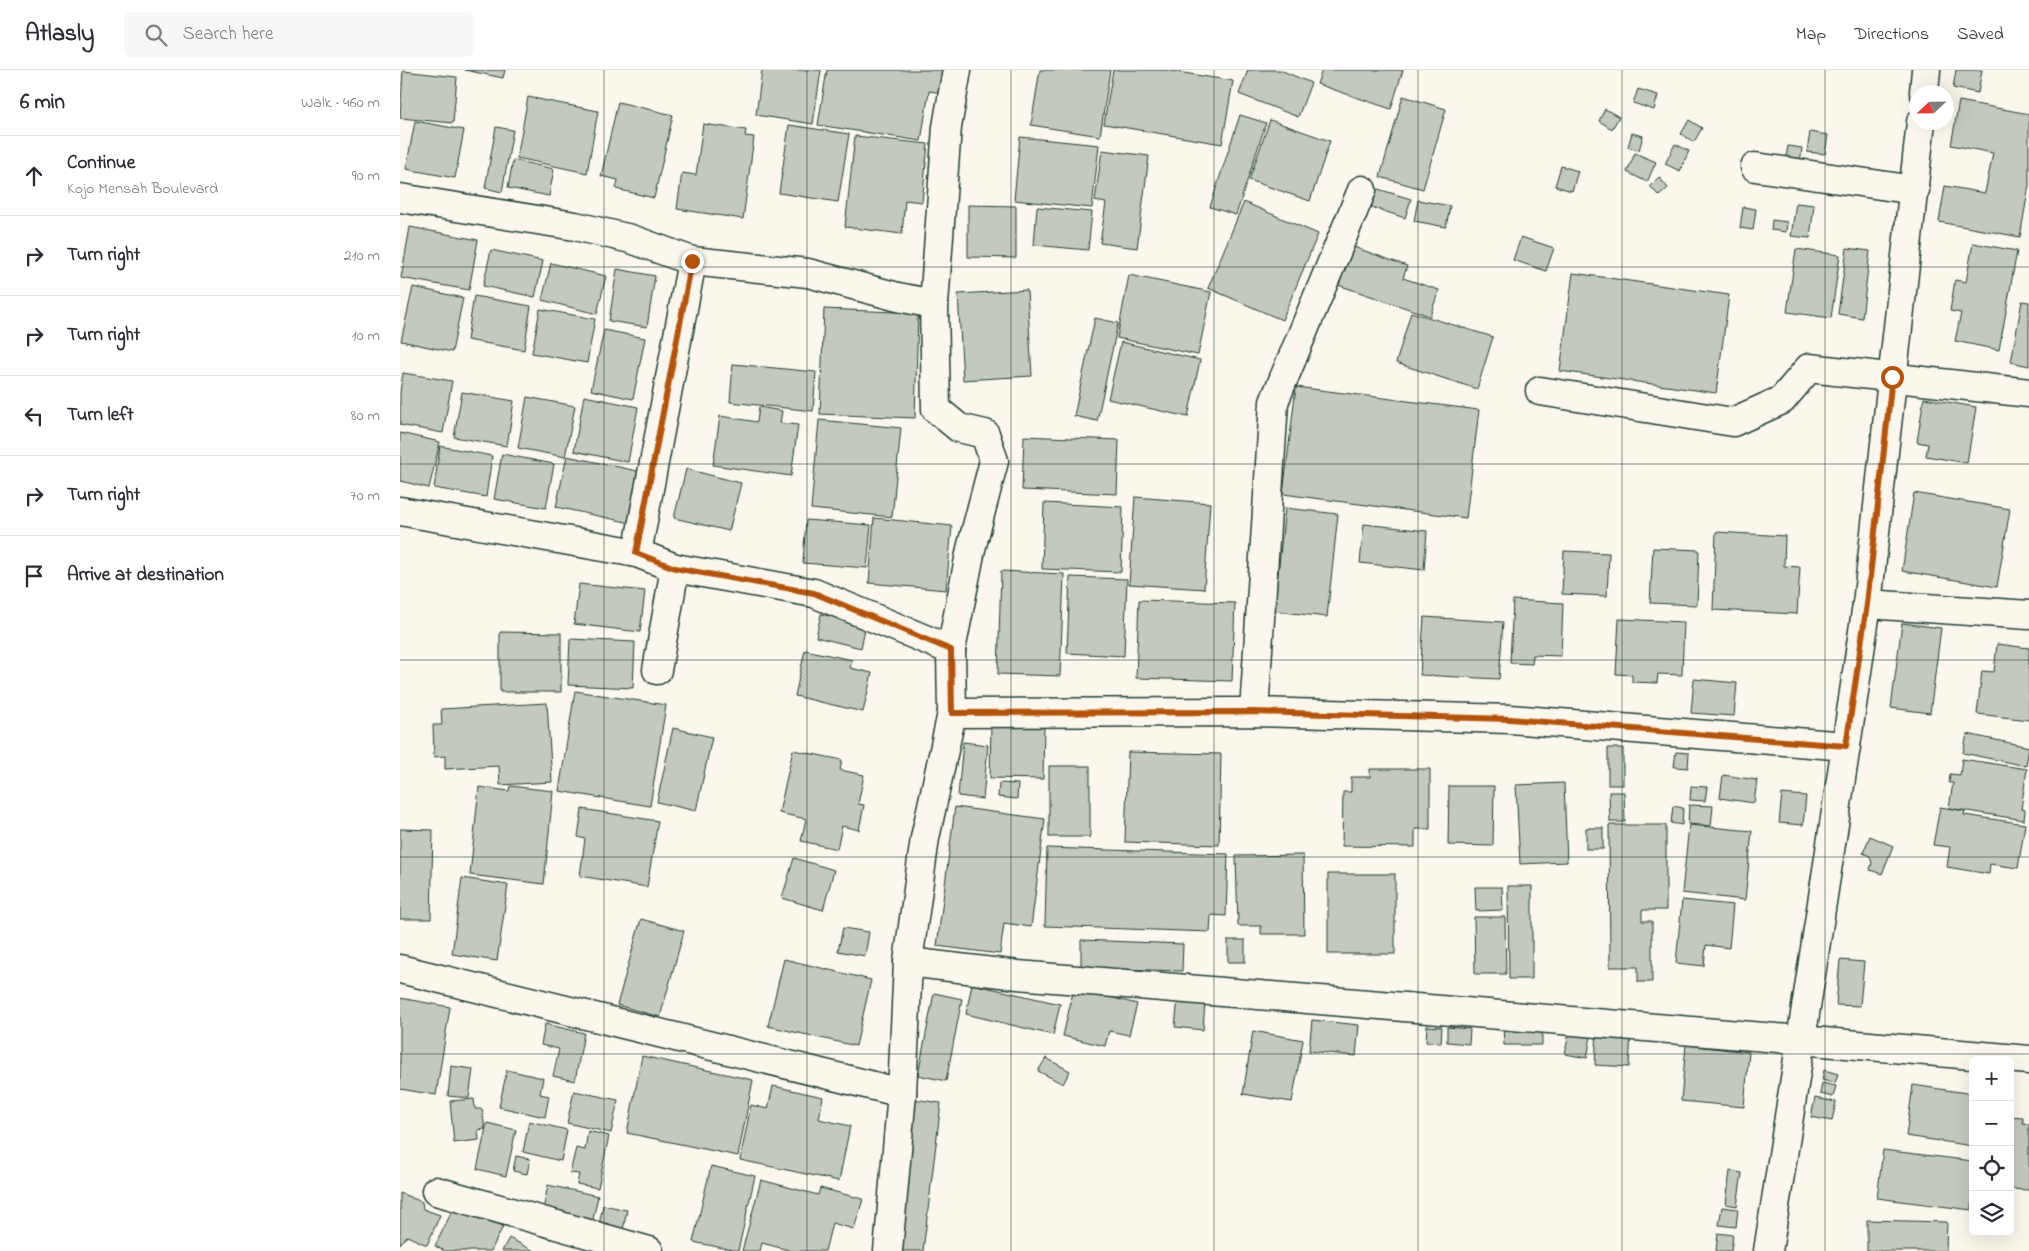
<!DOCTYPE html>
<meta charset="utf-8">
<style>
body{margin:0;font-family:"Indie Flower",sans-serif;background:#f7f7f7;color:#2b2b33}
.controls{position:absolute;right:15px;bottom:15px;display:grid;overflow:hidden;border-radius:8px;box-shadow:0 5px 20px #0002}
.controls button{width:45px;height:45px;display:grid;place-items:center;padding:0;border:0;border-bottom:1px solid #e1e1e2;background:#fff;color:#2b2b33;font:25px sans-serif}
.compass{position:absolute;left:1509px;top:15px;width:45px;height:45px;border-radius:50%;background:#fff;box-shadow:0 5px 20px #0002;rotate:248deg}
.stop{position:absolute;width:15px;height:15px;margin:-11px;border:4px solid #b45309;border-radius:50%;background:#fff}
.stop.end{background:#b45309;border-color:#fff;box-shadow:0 1px 5px #0008}
.list{margin:0;padding:0;list-style:none}
h2{display:flex;justify-content:space-between;align-items:center;height:65px;margin:0;padding:0 20px;font-size:21px}
h2 small{font-size:16px;font-weight:400;color:#7c7c81}
.list li{display:grid;grid-template-columns:32px 1fr auto;gap:15px;align-items:center;box-sizing:border-box;height:80px;padding:0 20px;border-top:1px solid #e1e1e2}
.list b{display:block;font-size:19px;white-space:nowrap}
.list p{margin:0;font-size:16px;white-space:nowrap;color:#7c7c81}
.list em{font-size:16px;font-style:normal;color:#7c7c81}
.icon{flex:none;width:28px;height:28px;fill:none;stroke:currentColor;stroke-width:2;stroke-linecap:round;stroke-linejoin:round}
.map{position:relative;flex:none;width:1629px;height:1181px;overflow:hidden}
header{display:flex;align-items:center;gap:30px;box-sizing:border-box;height:70px;padding:0 25px;background:#fff;border-bottom:1px solid #e1e1e2}
header strong{font-size:24px}
nav{display:flex;gap:28px;margin-inline-start:auto;font-size:18px}
.search{width:350px;height:45px;background:#f7f7f7;display:flex;align-items:center;gap:12px;box-sizing:border-box;padding:0 18px;border-radius:8px;color:#7c7c81;font-size:19px}
main{display:flex}
aside{flex:1;background:#fff}
.map>svg:first-child{display:block}
.building{fill:#c4c9be;stroke:#1f3d34}
.lines{fill:none;stroke-linecap:round;stroke-linejoin:round}
.minor-casing{stroke:#1f3d34;stroke-width:31}
.minor{stroke:#fbf7ec;stroke-width:28}
.route{stroke:#b45309;stroke-width:6}
.grid{fill:none;stroke:#1f3d34;stroke-width:1;stroke-opacity:0.55}
</style>
<header>
<strong>Atlasly</strong>
<div class="search"><svg class="icon" aria-label="search" viewBox="0 0 24 24"><circle cx="10" cy="10" r="6"/><path d="M15 15l6 6"/></svg>Search here</div>
<nav><a>Map</a><a>Directions</a><a>Saved</a></nav>
</header>
<main>
<aside>
<h2>6 min<small>Walk · 460 m</small></h2>
<ul class="list">
<li><svg class="icon" aria-label="ahead" viewBox="0 0 24 24"><path d="M12 20V5M6 11l6-6 6 6"/></svg><div><b>Continue</b><p>Kojo Mensah Boulevard</p></div><em>90 m</em></li>
<li><svg class="icon" aria-label="right" viewBox="0 0 24 24"><path d="M7 20v-9h11M14 6l5 5-5 5"/></svg><div><b>Turn right</b></div><em>210 m</em></li>
<li><svg class="icon" aria-label="right" viewBox="0 0 24 24"><path d="M7 20v-9h11M14 6l5 5-5 5"/></svg><div><b>Turn right</b></div><em>10 m</em></li>
<li><svg class="icon" aria-label="left" viewBox="0 0 24 24"><path d="M17 20v-9H6M10 6l-5 5 5 5"/></svg><div><b>Turn left</b></div><em>80 m</em></li>
<li><svg class="icon" aria-label="right" viewBox="0 0 24 24"><path d="M7 20v-9h11M14 6l5 5-5 5"/></svg><div><b>Turn right</b></div><em>70 m</em></li>
<li><svg class="icon" aria-label="arrive" viewBox="0 0 24 24"><path d="M6 21V4h12l-3 4 3 4H6"/></svg><div><b>Arrive at destination</b></div></li>
</ul>
</aside>
<div class="map">
<svg width="1629" height="1181" viewBox="0 0 1629 1181">
<rect width="100%" height="100%" fill="#fbf7ec"/>
<filter id="ink" filterUnits="userSpaceOnUse"><feTurbulence type="fractalNoise" baseFrequency=".02" numOctaves="2"/><feDisplacementMap in="SourceGraphic" scale="10" xChannelSelector="R" yChannelSelector="G"/><feConvolveMatrix kernelMatrix="1 2 1 2 8 2 1 2 1" color-interpolation-filters="sRGB"/></filter>
<g filter="url(#ink)">
<!-- building -->
<g class="building">
<path d="M65 0H105L103 8Z"/>
<path d="M362 0H421L413 54 356 45Z"/>
<path d="M427 0H554L550 24 529 21 521 71 418 55Z"/>
<path d="M640 0H710L700 66 631 55Z"/>
<path d="M713 0H765L833 11 822 74 704 54Z"/>
<path d="M848 0H880L911 13 898 47 839 24Z"/>
<path d="M922 0H1003L991 39 917 14Z"/>
<path d="M1556 0H1582L1578 23 1553 18Z"/>
<path d="M3 1 57 7 53 53 0 48Z"/>
<path d="M1238 19 1258 25 1254 40 1233 33Z"/>
<path d="M1003 26 1046 39 1023 119 980 107Z"/>
<path d="M128 27 198 41 187 103 117 88Z"/>
<path d="M1559 31 1629 44V115L1620 167 1539 152 1545 116 1585 123 1593 83 1551 75Z"/>
<path d="M218 32 273 45 254 128 216 119 218 110 201 106Z"/>
<path d="M1205 39 1219 47 1212 59 1199 51Z"/>
<path d="M840 45 866 53 836 145 810 137Z"/>
<path d="M870 50 930 71 910 131 849 110Z"/>
<path d="M1289 50 1302 58 1294 72 1281 64Z"/>
<path d="M15 51 64 60 55 108 6 99Z"/>
<path d="M303 54 346 60 345 66 354 67 343 149 277 139 282 103 296 105Z"/>
<path d="M389 55 449 64 438 132 379 123Z"/>
<path d="M96 57 113 60 102 122 85 118Z"/>
<path d="M1410 62 1428 65 1425 84 1407 82Z"/>
<path d="M1232 63 1243 66 1239 80 1228 77Z"/>
<path d="M455 66 528 74 522 132 505 130 502 164 445 157Z"/>
<path d="M620 67 699 75 692 138 614 130Z"/>
<path d="M1275 74 1289 81 1280 101 1265 94Z"/>
<path d="M1388 76 1402 78 1400 94 1385 92Z"/>
<path d="M702 80 749 86 737 178 700 173 706 133 695 131Z"/>
<path d="M1235 83 1256 92 1247 112 1227 102Z"/>
<path d="M113 90 154 99 149 126 108 118Z"/>
<path d="M1161 96 1178 101 1172 121 1155 116Z"/>
<path d="M1259 107 1268 118 1259 126 1250 116Z"/>
<path d="M968 116 1011 129 1005 148 962 134Z"/>
<path d="M1018 130 1050 136 1046 157 1014 151Z"/>
<path d="M844 132 918 164 882 250 808 218Z"/>
<path d="M1396 133 1414 135 1410 168 1391 166Z"/>
<path d="M568 135 616 136V188L568 187Z"/>
<path d="M637 137 692 142 688 180 634 175Z"/>
<path d="M1343 137 1356 139 1353 160 1340 158Z"/>
<path d="M1372 150 1387 152 1386 162 1371 160Z"/>
<path d="M10 157 78 170 69 220 1 208Z"/>
<path d="M1121 167 1154 178 1146 201 1113 190Z"/>
<path d="M1573 173 1617 181 1599 280 1555 271 1561 243 1550 241 1555 210 1566 212Z"/>
<path d="M951 176 1007 196 1003 208 1039 220 1030 246 938 215Z"/>
<path d="M1447 178 1470 181 1462 248 1438 244Z"/>
<path d="M1396 179 1440 185 1431 248 1387 242Z"/>
<path d="M91 180 143 191 135 227 83 216Z"/>
<path d="M151 193 206 206 197 244 142 230Z"/>
<path d="M217 199 255 206 247 257 209 251Z"/>
<path d="M1173 203 1329 225 1316 323 1160 301Z"/>
<path d="M729 205 811 222 798 285 717 268Z"/>
<path d="M13 217 63 228 52 282 1 271Z"/>
<path d="M627 220 632 306 563 310 558 224Z"/>
<path d="M74 226 131 236 124 280 67 270Z"/>
<path d="M1622 231 1629 232V296L1611 292Z"/>
<path d="M140 239 195 249 187 293 132 283Z"/>
<path d="M424 239 518 243 515 348 420 344Z"/>
<path d="M1011 242 1093 267 1077 319 996 293Z"/>
<path d="M695 248 718 253 697 351 674 346Z"/>
<path d="M204 260 245 268 233 329 191 320Z"/>
<path d="M721 272 800 290 788 347 708 329Z"/>
<path d="M333 294 416 302 413 341 330 332Z"/>
<path d="M3 303 52 311 43 363 0 355V322Z"/>
<path d="M896 317 1079 340 1066 448 883 424Z"/>
<path d="M62 322 114 331 107 376 54 367Z"/>
<path d="M184 326 238 337 228 392 174 381Z"/>
<path d="M127 327 175 336 165 387 118 378Z"/>
<path d="M1524 328 1576 337 1567 393 1526 386 1528 374 1517 372Z"/>
<path d="M359 337 382 341 380 353 398 355 391 406 313 395 320 346 357 352Z"/>
<path d="M419 350 501 358 492 447 411 439Z"/>
<path d="M0 363 40 372 29 418 0 411Z"/>
<path d="M624 366 719 370 717 424 622 420Z"/>
<path d="M40 376 92 386 86 427 34 418Z"/>
<path d="M102 384 154 394 146 438 94 429Z"/>
<path d="M167 386 242 402 231 453 156 437Z"/>
<path d="M286 399 341 413 329 461 274 448Z"/>
<path d="M1514 423 1610 439 1597 517 1502 501Z"/>
<path d="M735 427 810 433 804 519 729 514Z"/>
<path d="M644 433 723 437 721 502 642 499Z"/>
<path d="M885 438 938 444 927 547 874 541Z"/>
<path d="M474 448 552 456 546 520 469 513Z"/>
<path d="M406 450 471 455 467 498 403 493Z"/>
<path d="M964 454 1027 461 1024 500 960 493Z"/>
<path d="M1316 462 1385 466 1384 496 1400 497 1397 544 1313 540Z"/>
<path d="M1253 478 1299 480 1297 535 1250 533Z"/>
<path d="M1164 481 1209 483 1207 526 1162 524Z"/>
<path d="M601 501 664 504 660 606 598 604Z"/>
<path d="M670 507 727 509 724 586 667 583Z"/>
<path d="M179 514 245 521 240 562 174 554Z"/>
<path d="M739 530 835 533 832 611 736 608Z"/>
<path d="M1113 530 1163 533 1161 586 1133 585 1132 594 1110 593Z"/>
<path d="M421 544 466 554 461 578 416 567Z"/>
<path d="M1024 547 1103 552 1099 609 1020 605Z"/>
<path d="M1219 549 1284 552 1282 605 1258 604 1257 613 1232 612V605L1216 604Z"/>
<path d="M1502 553 1541 558 1530 643 1491 638Z"/>
<path d="M100 562 161 563V622H100Z"/>
<path d="M170 569 235 572 233 618 168 615Z"/>
<path d="M1597 574 1629 578V650L1577 644 1582 601 1594 602Z"/>
<path d="M405 580 452 590 450 598 472 603 463 642 395 626Z"/>
<path d="M1294 609 1337 613 1334 646 1291 643Z"/>
<path d="M175 621 266 635 250 736 159 721Z"/>
<path d="M147 633 152 712 100 715 99 696 45 699V686L34 687 33 655H42L41 639Z"/>
<path d="M591 651 644 653 643 709 590 708Z"/>
<path d="M273 658 312 667 296 741 257 732Z"/>
<path d="M1567 664 1629 677 1626 696 1563 683Z"/>
<path d="M563 672 588 675 583 729 558 726Z"/>
<rect x="1208" y="678" width="15" height="37"/>
<path d="M393 680 442 690 440 700 464 705 458 734 464 735 459 760 442 756 437 779 401 771 406 749 379 743Z"/>
<path d="M728 682 821 684 819 775 725 772Z"/>
<path d="M1276 682 1289 683 1288 698 1274 697Z"/>
<path d="M1562 689 1627 699 1621 739 1625 740 1624 750 1549 738 1553 713H1549L1550 704 1560 705Z"/>
<rect x="649" y="696" width="41" height="71"/>
<path d="M970 699H1030V759H1015V777L942 776 943 722H951V707H970Z"/>
<path d="M1323 705 1357 710 1354 733 1320 728Z"/>
<path d="M599 713 618 714 617 729 598 727Z"/>
<path d="M1164 713 1167 792 1120 794 1116 715Z"/>
<path d="M110 716 153 721 144 814 70 805 79 717 109 721Z"/>
<path d="M1049 716H1094L1093 776 1048 775Z"/>
<path d="M1291 716 1307 717 1305 731 1290 730Z"/>
<path d="M1209 722H1224L1225 752H1210Z"/>
<path d="M1382 724 1406 726 1403 755 1379 753Z"/>
<path d="M1289 735 1313 736 1311 756 1288 754Z"/>
<path d="M1273 736 1283 738 1282 755 1271 753Z"/>
<path d="M555 737 645 749 631 857 604 853 600 884 537 876Z"/>
<path d="M1540 737 1565 741 1564 745 1625 754 1618 798 1590 794 1589 804 1547 797 1550 777 1533 775Z"/>
<path d="M182 739 258 751 247 817 180 806 185 769 178 767Z"/>
<path d="M1209 755H1266V840H1242V851H1252V912H1238V897H1210Z"/>
<path d="M1289 755 1352 761 1345 830 1282 823Z"/>
<rect x="1186" y="758" width="17" height="21"/>
<path d="M0 759 33 760 31 849H0Z"/>
<path d="M1470 766 1493 776 1482 804 1470 800 1472 793 1470 786 1463 783Z"/>
<path d="M647 778 828 784 826 846 811 845 810 862 645 856Z"/>
<path d="M903 785 904 864H861V856H838L836 786Z"/>
<path d="M394 788 434 800 423 840 382 828Z"/>
<rect x="928" y="804" width="67" height="80"/>
<path d="M62 808 108 815 97 891 52 884Z"/>
<path d="M1108 816H1132V909H1109Z"/>
<path d="M1075 817H1102L1103 840 1076 841Z"/>
<path d="M1282 830 1333 835 1329 878 1306 875 1304 896 1276 893Z"/>
<path d="M1074 847H1105L1106 904H1075Z"/>
<path d="M241 849 284 861 260 947 217 935Z"/>
<path d="M443 858 469 862 465 886 438 881Z"/>
<path d="M681 870 783 874 782 901 681 898Z"/>
<rect x="828" y="870" width="17" height="22"/>
<path d="M384 889 471 910 456 976 368 956Z"/>
<path d="M1440 890 1464 892 1460 936 1436 935Z"/>
<path d="M572 914 660 934 653 965 566 944Z"/>
<path d="M674 918 737 934 729 965 709 961 705 976 663 966Z"/>
<path d="M534 923 562 929 546 1011 518 1005Z"/>
<path d="M0 928 50 937 36 1025 0 1019Z"/>
<path d="M778 928 805 931 803 960 775 957Z"/>
<path d="M912 950 959 955 956 986 909 981Z"/>
<path d="M145 954 184 963 175 1011 153 1006 159 979 141 975Z"/>
<path d="M1103 955H1142V975H1104Z"/>
<path d="M1027 956 1042 957 1041 973 1026 972Z"/>
<path d="M1047 957 1070 959 1069 974 1047 972Z"/>
<path d="M1197 960 1231 962 1229 997 1195 995Z"/>
<path d="M853 961 903 970 892 1032 843 1024Z"/>
<path d="M1169 962 1191 966 1187 988 1165 984Z"/>
<path d="M1286 975 1349 982 1344 1037 1281 1031Z"/>
<path d="M242 986 353 1010 338 1086 227 1063Z"/>
<path d="M646 988 670 1001 663 1014 638 1001Z"/>
<path d="M51 996 73 999 69 1028 48 1026Z"/>
<path d="M107 1000 143 1008 140 1024 149 1026 145 1047 99 1037Z"/>
<path d="M1424 1000 1438 1004 1435 1013 1422 1010Z"/>
<path d="M1422 1013 1436 1016 1433 1027 1420 1024Z"/>
<path d="M1513 1015 1573 1024V1076L1506 1066Z"/>
<path d="M373 1016 423 1027 419 1049 450 1056 439 1111 340 1090 351 1035 368 1039Z"/>
<path d="M174 1021 218 1030 211 1063 167 1053Z"/>
<path d="M1415 1028 1436 1032 1432 1051 1411 1047Z"/>
<path d="M74 1029 75 1039H82L85 1059 78 1060 79 1070 54 1073 50 1031Z"/>
<path d="M513 1029 541 1033 523 1181H495Z"/>
<path d="M1610 1046 1623 1047V1053L1629 1054V1120L1610 1119Z"/>
<path d="M129 1051 167 1060 161 1091 123 1082Z"/>
<path d="M87 1053 116 1060 106 1106 77 1099Z"/>
<path d="M188 1061 209 1066 198 1118 177 1114 179 1104 170 1103 176 1078 185 1080Z"/>
<path d="M1483 1080 1573 1091 1572 1140 1477 1128Z"/>
<path d="M116 1086 130 1089 127 1104 113 1101Z"/>
<path d="M311 1096 355 1106 338 1181 293 1172Z"/>
<path d="M1330 1101 1342 1103 1337 1136 1326 1134Z"/>
<path d="M361 1110 418 1125 420 1118 463 1129 454 1159 432 1153 425 1181H392L362 1173 360 1181H342Z"/>
<path d="M148 1115 198 1126 191 1158 143 1140Z"/>
<path d="M0 1123 22 1132 23 1139 40 1145 27 1175 7 1166 0 1174Z"/>
<path d="M56 1133 103 1156 91 1181H45L35 1176Z"/>
<path d="M203 1135 227 1140 222 1165 198 1160Z"/>
<path d="M1322 1137 1338 1139 1336 1157 1319 1155Z"/>
<path d="M1467 1150 1547 1152 1546 1181H1467Z"/>
<path d="M1318 1163 1333 1165 1331 1181H1316Z"/>
<path d="M109 1168 134 1181H102Z"/>
</g>
<g class="lines">
<!-- minor casing -->
<g class="minor-casing">
<g id="minor">
<path d="M1524 22 1526 0"/>
<path d="M1355 97 1515 120"/>
<path d="M0 128 175 156 231 169 292 191 408 203 498 227 534 234 536 339 559 358 585 364 594 391 571 479 551 580 552 643"/>
<path d="M534 234 547 57 557 0"/>
<path d="M1140 321 1333 352 1382 330 1409 298 1629 323"/>
<path d="M0 441 237 483 275 498 414 523 551 580"/>
<path d="M237 483 292 191"/>
<path d="M1467 534 1629 545"/>
<path d="M257 600 275 498"/>
<path d="M854 642 874 332 962 120"/>
<path d="M1446 676 1467 534 1521 52"/>
<path d="M508 892 618 905 1401 970 1368 1181"/>
<path d="M0 899 502 1023"/>
<path d="M36 1121 249 1181"/>
<path d="M488 1181 502 1023 508 892 525 768 552 643 854 642 1110 649 1446 676 1401 970 1629 990"/>
</g>
</g>
<!-- minor -->
<use href="#minor" class="minor"/>
</g>
</g>
<g class="lines" filter="url(#ink)">
<!-- route -->
<path class="route" d="M292 191 236 483 275 498 414 523 551 580 552 643 854 642 1110 649 1446 676 1467 534 1492 307"/>
</g>
<!-- grid -->
<path class="grid" d="M204 0V1181M407 0V1181M611 0V1181M814 0V1181M1018 0V1181M1222 0V1181M1425 0V1181M0 197H1629M0 394H1629M0 590H1629M0 787H1629M0 984H1629"/>
</svg>
<div class="controls">
<button>+</button>
<button>−</button>
<button><svg class="icon" aria-label="locate" viewBox="0 0 24 24"><circle cx="12" cy="12" r="6"/><path d="M12 2v4M12 18v4M2 12h4M18 12h4"/></svg></button>
<button><svg class="icon" aria-label="layers" viewBox="0 0 24 24"><path d="M12 4l9 5-9 5-9-5zM3 14l9 5 9-5"/></svg></button>
</div>
<svg class="compass" viewBox="-18 -18 36 36"><path d="M0-13l5 13h-10z" fill="#e53935"/><path d="M0 13l5-13h-10z" fill="#7c7c81"/></svg>
<div class="stop" style="left:1492px;top:307px"></div>
<div class="stop end" style="left:292px;top:191px"></div>
</div>
</main>
